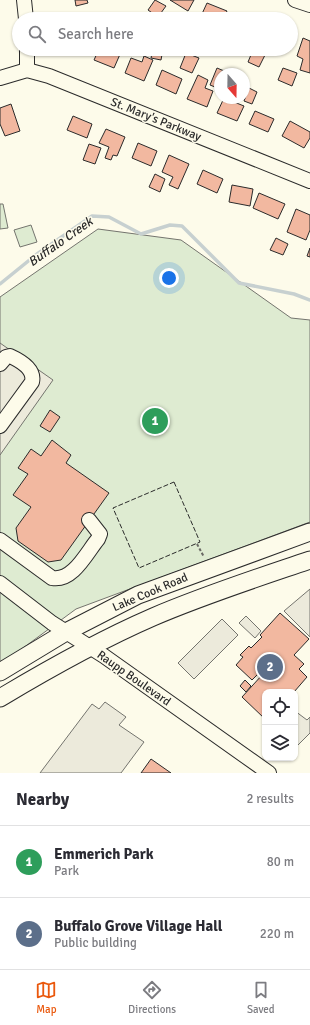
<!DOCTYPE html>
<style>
body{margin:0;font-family:Signika,sans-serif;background:#f2f2f3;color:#2b2b33}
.controls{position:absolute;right:12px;bottom:12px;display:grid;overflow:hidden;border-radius:8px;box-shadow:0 1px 3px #0004}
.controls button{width:36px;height:36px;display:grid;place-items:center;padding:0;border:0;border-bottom:1px solid #e1e1e2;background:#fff;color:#2b2b33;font:20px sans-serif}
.compass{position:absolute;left:214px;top:68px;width:36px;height:36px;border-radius:50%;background:#fff;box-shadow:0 1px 3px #0004;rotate:160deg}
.you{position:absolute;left:169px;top:278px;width:14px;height:14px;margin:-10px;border:3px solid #fff;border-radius:50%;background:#1a73e8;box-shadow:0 0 0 6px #1a73e833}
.badge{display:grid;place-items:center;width:26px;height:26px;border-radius:50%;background:#ea580c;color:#fff;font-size:13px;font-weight:700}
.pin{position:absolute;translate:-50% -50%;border:2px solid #fff;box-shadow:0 1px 4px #0006}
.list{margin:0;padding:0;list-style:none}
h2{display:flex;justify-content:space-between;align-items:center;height:52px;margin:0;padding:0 16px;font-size:17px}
h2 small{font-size:13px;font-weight:400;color:#7c7c81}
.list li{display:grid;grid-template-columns:26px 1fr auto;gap:12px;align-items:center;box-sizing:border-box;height:72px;padding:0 16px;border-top:1px solid #e1e1e2}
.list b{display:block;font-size:15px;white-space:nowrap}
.list p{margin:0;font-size:13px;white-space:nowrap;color:#7c7c81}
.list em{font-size:13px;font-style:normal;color:#7c7c81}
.icon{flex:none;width:22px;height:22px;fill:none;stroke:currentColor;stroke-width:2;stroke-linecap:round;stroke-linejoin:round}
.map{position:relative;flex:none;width:310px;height:773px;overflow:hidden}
.search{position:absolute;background:#fff;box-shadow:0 1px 3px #0004;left:12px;right:12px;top:12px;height:44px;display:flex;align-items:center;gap:10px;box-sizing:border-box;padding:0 14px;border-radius:22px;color:#7c7c81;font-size:15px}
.sheet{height:196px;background:#fff}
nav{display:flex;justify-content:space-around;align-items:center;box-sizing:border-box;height:56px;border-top:1px solid #e1e1e2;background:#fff;font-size:11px;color:#7c7c81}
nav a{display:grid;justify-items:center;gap:2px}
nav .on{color:#ea580c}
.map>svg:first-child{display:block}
.green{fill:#deebd1;stroke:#74746e}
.parking{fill:#eceadb;stroke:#74746e}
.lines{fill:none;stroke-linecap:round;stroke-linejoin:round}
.stream{stroke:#c7d0d0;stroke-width:3.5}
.building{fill:#f2b8a0;stroke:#2b2b2b}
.minor-casing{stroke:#2b2b2b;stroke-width:16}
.major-casing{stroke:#2b2b2b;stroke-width:19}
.path{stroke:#6a6964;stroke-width:2;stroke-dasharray:3 2;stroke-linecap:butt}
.minor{stroke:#fdfbea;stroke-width:14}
.major{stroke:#fdfbea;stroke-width:17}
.fence{stroke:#2b2b2b;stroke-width:1;stroke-dasharray:5 2;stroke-linecap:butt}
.labels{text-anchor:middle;stroke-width:3;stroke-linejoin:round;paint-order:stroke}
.street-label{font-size:12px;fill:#2b2b2b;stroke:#fdfbea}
.water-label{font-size:13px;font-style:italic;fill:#2b2b2b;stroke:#fdfbea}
</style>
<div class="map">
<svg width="310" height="773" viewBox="0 0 310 773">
<rect width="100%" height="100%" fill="#fdfbea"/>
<!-- green -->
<g class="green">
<path d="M0 204H3L8 228 0 229Z"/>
<path d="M31 225 37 242 20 247 14 230Z"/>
<path d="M98 229 181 240 291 318 310 320V522L76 609 0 665V297Z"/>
</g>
<!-- parking -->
<g class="parking">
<path d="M0 343 53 380 0 455Z"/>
<path d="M310 589V637L284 611Z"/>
<path d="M246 616 261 631 255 638 239 623Z"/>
<path d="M222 619 238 635 194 679 178 663Z"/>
<path d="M105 702 126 717 119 725 144 742 121 773H40L92 704 99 709Z"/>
<path d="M295 711 307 720 310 717V733L295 748Z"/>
</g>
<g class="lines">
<!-- stream -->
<path class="stream" d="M0 284 37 254 92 216 109 217 141 234 170 225 182 226 239 283 294 294 310 300"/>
</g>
<!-- building -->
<g class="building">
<path d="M75 0H87L88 3 76 6Z"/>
<path d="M155 0 166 6 158 17 148 10Z"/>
<path d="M170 0H194L188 11Z"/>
<path d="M207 3 227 11 223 19H208L201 16Z"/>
<path d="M238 15 248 19H237Z"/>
<path d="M303 38 310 41V73L300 70 303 59 297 56Z"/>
<path d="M99 49H113L121 52 114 68 94 60Z"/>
<path d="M153 49H163L161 60 151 58Z"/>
<path d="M218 49H231L230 53Z"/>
<path d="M253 50 265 55 259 67 248 62Z"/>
<path d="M186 53 199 58 192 73 180 68Z"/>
<path d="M144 56 153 60 144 81 125 73 131 58 142 62Z"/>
<path d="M217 68 229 73 220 74V89L210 85Z"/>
<path d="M283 68 297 73 292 86 278 80Z"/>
<path d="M162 70 182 79 176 94 156 85Z"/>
<path d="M198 75 208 80 205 88 213 91 207 107 187 99Z"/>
<path d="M249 88 257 92 252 104 244 101Z"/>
<path d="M224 98 244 106 237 121 217 113Z"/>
<path d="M11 104 20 131 5 136 0 124V108Z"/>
<path d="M255 111 274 119 268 132 249 124Z"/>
<path d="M73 116 92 124 87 138 67 130Z"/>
<path d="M290 121 310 132V138L304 148 282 136Z"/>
<path d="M106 129 125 137 117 156 113 155 111 160 105 158 109 147 99 143Z"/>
<path d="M138 143 157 151 151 166 132 158Z"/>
<path d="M89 144 101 148 95 164 83 160Z"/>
<path d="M169 155 189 164 178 189 169 185 173 177 162 172Z"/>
<path d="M203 170 223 179 217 193 197 184Z"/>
<path d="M155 174 165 179 160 192 149 187Z"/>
<path d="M232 185 253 189 250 206 229 202Z"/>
<path d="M259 193 285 204 278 219 253 208Z"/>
<path d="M296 209 310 215V230L306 240 287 232Z"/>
<path d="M276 238 288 244 283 255 270 250Z"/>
<path d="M310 248V257L307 256Z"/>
<path d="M50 410 60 417 50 432 40 426Z"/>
<path d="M52 440 71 455 66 463 109 493 61 560 48 562 18 541 16 528 31 507 13 495 28 474 18 468 31 449 41 456Z"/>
<path d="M280 613 309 639 294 655 304 664 299 669 307 677 294 692H265V719L242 697 263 674 261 671 252 680 236 665 243 657 240 655 249 646 251 648 262 637 260 635Z"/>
<path d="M245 680 251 686 246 692 240 686Z"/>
<path d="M151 759 171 773H141Z"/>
</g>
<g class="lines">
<!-- minor casing -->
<g class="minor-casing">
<g id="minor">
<path d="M24 0 26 19"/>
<path d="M295 0 310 5"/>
<path d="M27 70V49"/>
<path d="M0 78 27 70 49 76 310 181"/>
<path d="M0 364 6 357 10 356C21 361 35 369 32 382L0 426"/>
<path d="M0 540 52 578C73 582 87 552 98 539L100 534 89 520"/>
<path d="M0 583 52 623 104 656 269 773"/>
</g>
</g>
<!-- major casing -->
<g class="major-casing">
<g id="major">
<path d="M0 672 66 632 138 595 310 532"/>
<path d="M0 698C50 668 100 640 153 617 204 595 257 578 310 560"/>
</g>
</g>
<!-- path -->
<path class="path" d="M197 544 204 557"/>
<!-- minor -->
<use href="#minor" class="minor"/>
<!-- major -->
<use href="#major" class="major"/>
<!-- fence -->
<path class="fence" d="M174 482 200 542 139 568 113 508Z"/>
</g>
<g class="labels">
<!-- street labels -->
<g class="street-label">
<text transform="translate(156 119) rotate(22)" y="4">St. Mary's Parkway</text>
<text transform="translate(150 592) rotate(-23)" y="4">Lake Cook Road</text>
<text transform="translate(134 678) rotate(35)" y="4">Raupp Boulevard</text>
</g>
<!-- water labels -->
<g class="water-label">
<text transform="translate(60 241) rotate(-35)" y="5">Buffalo Creek</text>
</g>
</g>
</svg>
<div class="controls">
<button><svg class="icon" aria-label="locate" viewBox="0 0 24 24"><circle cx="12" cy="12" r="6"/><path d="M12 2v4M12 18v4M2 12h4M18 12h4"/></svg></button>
<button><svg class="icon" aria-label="layers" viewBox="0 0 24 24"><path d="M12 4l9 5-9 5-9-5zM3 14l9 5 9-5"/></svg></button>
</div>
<svg class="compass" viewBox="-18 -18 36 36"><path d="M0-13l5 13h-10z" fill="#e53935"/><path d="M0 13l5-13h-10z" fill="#7c7c81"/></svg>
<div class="you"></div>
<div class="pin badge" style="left:155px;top:421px;background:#2e9e5b">1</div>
<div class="pin badge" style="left:270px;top:667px;background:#5c6f8a">2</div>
<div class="search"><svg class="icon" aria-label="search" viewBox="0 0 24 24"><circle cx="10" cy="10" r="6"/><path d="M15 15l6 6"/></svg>Search here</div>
</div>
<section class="sheet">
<h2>Nearby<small>2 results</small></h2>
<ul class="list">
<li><span class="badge" style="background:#2e9e5b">1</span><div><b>Emmerich Park</b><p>Park</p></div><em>80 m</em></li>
<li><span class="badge" style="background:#5c6f8a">2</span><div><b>Buffalo Grove Village Hall</b><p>Public building</p></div><em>220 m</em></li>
</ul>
</section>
<nav>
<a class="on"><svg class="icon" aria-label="map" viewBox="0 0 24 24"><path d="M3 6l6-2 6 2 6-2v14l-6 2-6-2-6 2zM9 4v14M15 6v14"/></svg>Map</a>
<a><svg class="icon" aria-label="directions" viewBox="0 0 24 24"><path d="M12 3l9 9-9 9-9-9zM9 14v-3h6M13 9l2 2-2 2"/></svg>Directions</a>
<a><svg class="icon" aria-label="saved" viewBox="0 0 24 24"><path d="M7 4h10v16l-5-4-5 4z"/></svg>Saved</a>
</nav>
